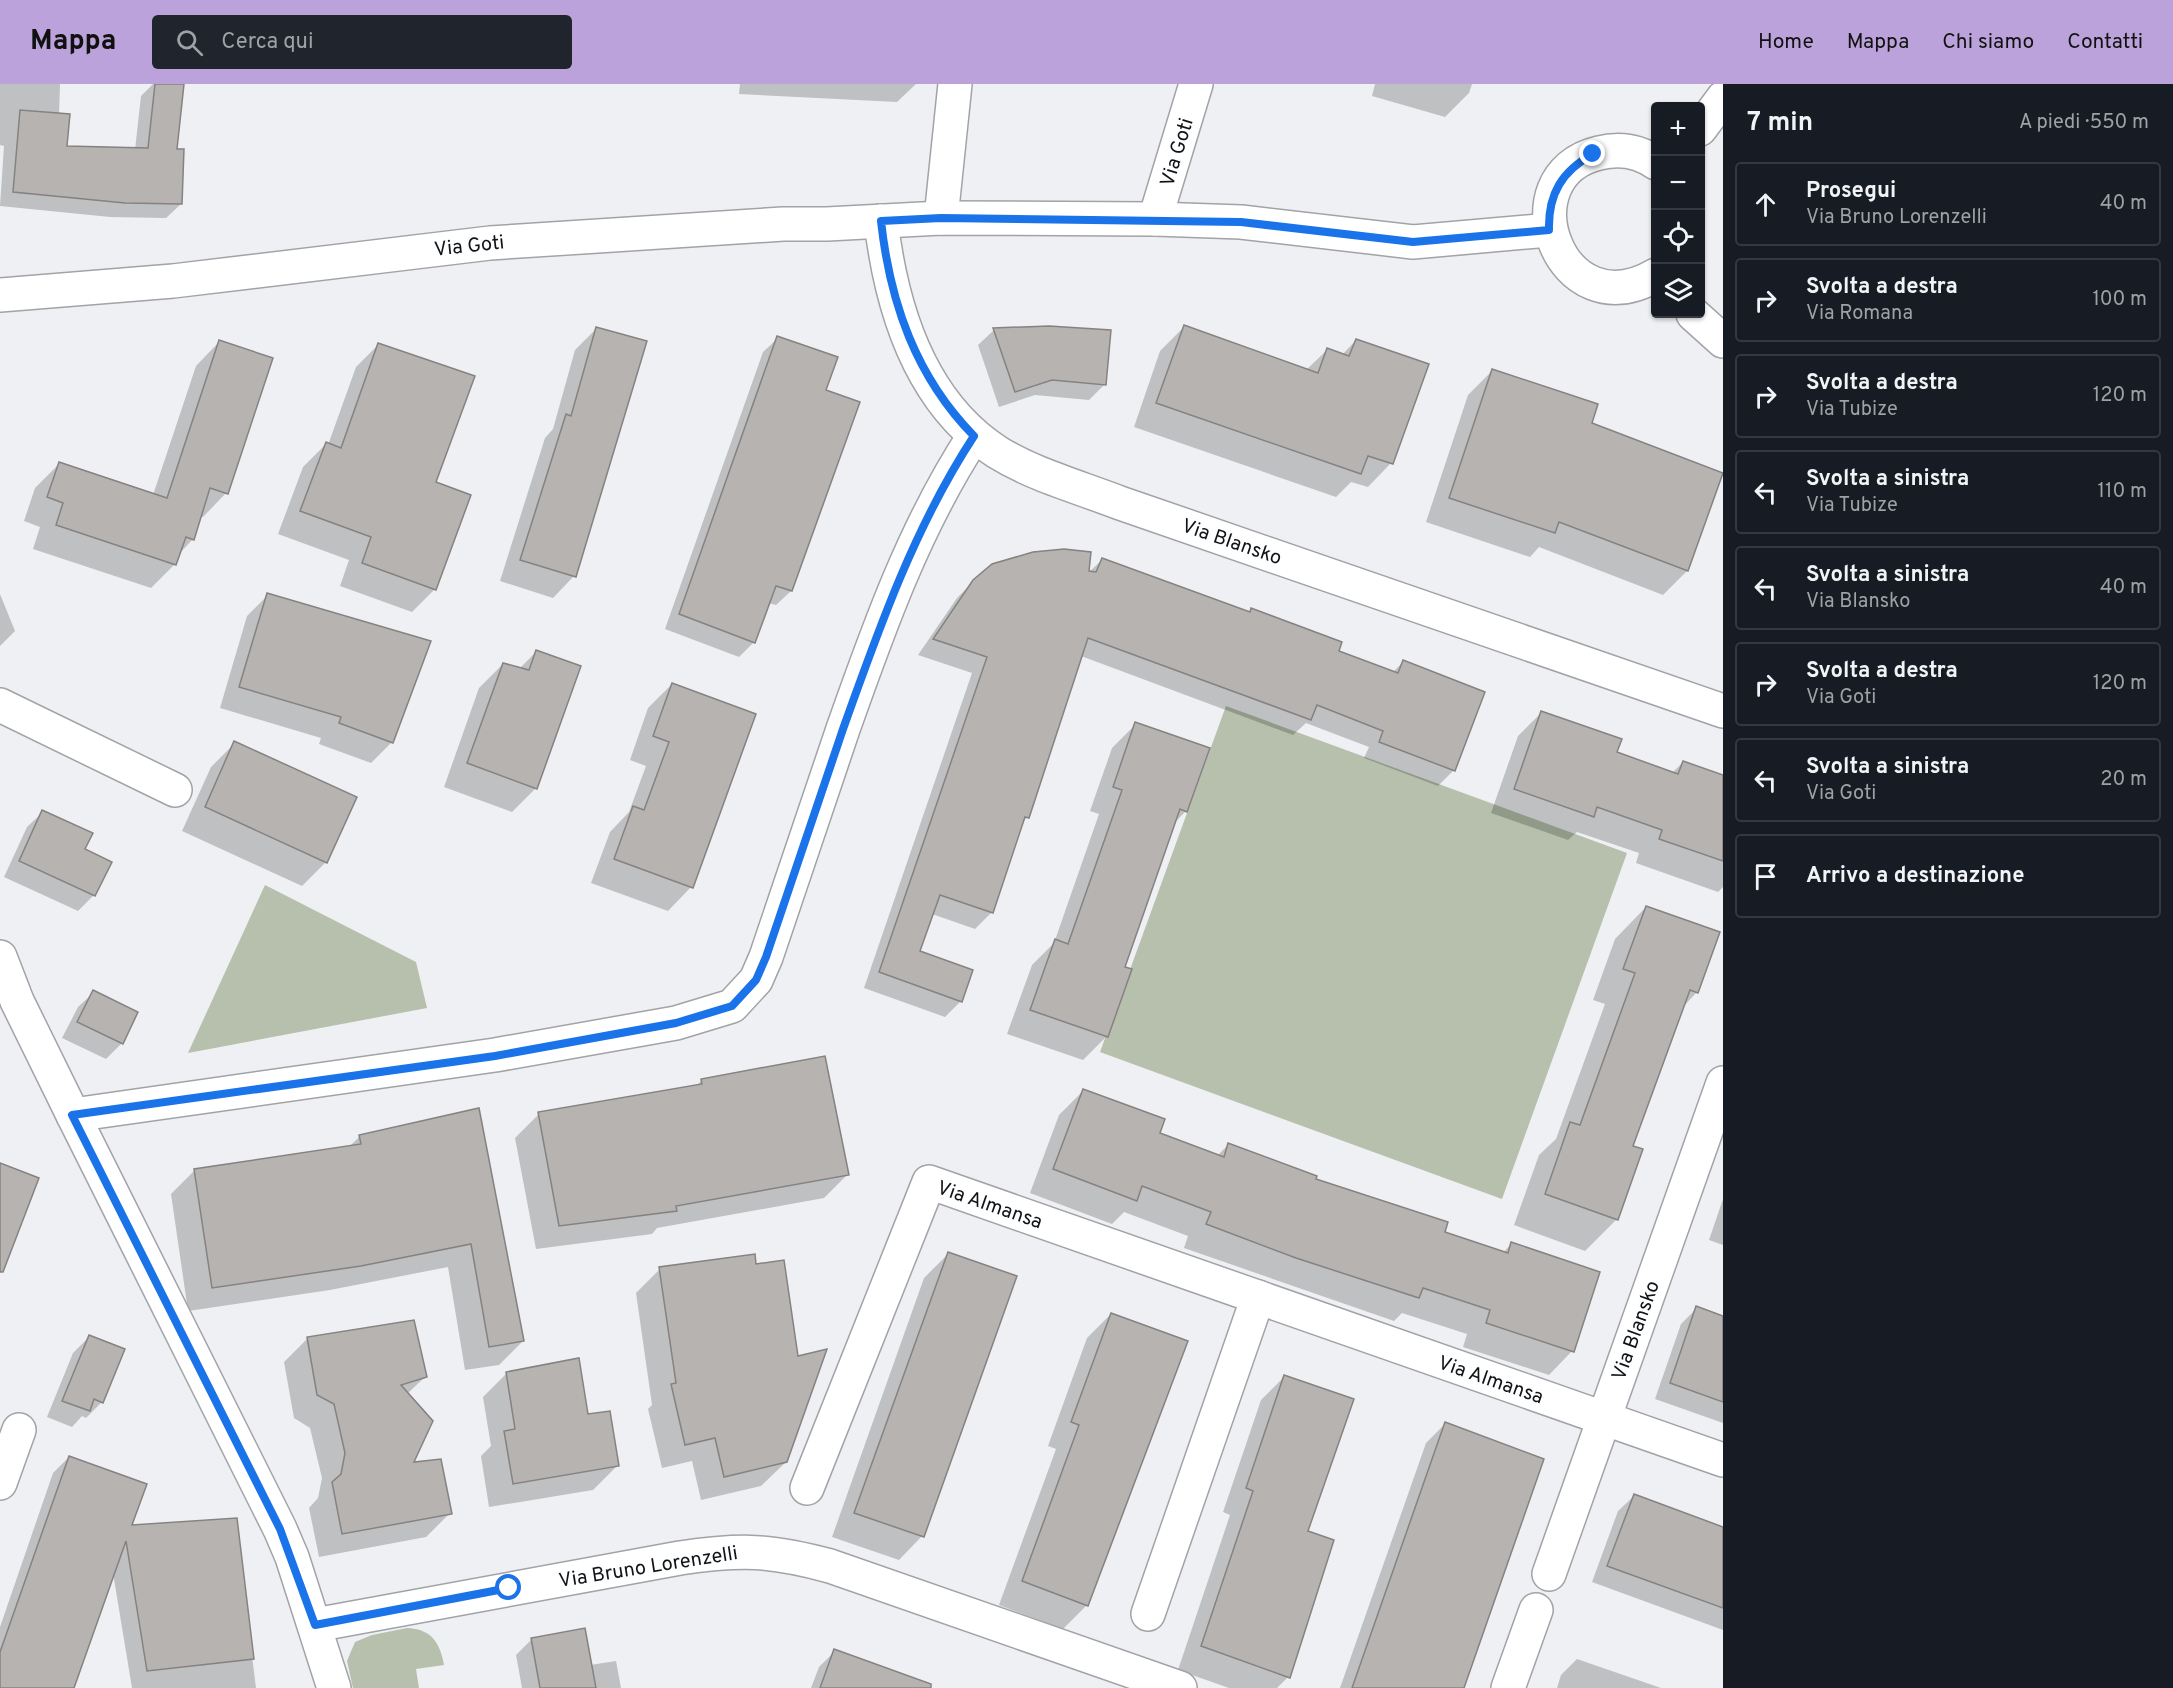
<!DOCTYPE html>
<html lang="it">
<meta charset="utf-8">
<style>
body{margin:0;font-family:Overpass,sans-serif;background:#20242c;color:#f1f3f6}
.controls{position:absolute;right:18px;top:18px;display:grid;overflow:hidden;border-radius:6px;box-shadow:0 2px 4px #0004}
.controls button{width:54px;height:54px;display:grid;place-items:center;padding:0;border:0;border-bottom:2px solid #363941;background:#171b24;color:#f1f3f6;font:30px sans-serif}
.stop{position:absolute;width:18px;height:18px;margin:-14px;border:4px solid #1a73e8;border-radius:50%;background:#fff}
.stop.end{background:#1a73e8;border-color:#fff;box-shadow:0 2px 6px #0008}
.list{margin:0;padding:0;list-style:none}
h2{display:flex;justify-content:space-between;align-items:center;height:78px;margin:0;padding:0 24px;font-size:26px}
h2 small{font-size:20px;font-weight:400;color:#9ea1a6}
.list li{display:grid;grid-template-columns:39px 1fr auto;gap:18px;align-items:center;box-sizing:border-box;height:84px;margin:0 12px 12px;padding:0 12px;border:2px solid #363941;border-radius:6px}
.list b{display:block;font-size:22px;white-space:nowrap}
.list p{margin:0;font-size:20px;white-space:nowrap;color:#9ea1a6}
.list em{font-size:20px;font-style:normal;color:#9ea1a6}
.icon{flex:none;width:33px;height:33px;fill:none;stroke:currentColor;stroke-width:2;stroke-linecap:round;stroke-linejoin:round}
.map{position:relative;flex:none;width:1723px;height:1604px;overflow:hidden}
header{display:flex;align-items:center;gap:36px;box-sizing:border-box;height:84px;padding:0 30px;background:#bba2da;color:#111}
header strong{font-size:28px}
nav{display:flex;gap:33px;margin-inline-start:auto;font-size:21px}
.search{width:420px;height:54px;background:#20242c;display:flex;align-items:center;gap:15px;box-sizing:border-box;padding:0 21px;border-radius:6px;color:#9ea1a6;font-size:22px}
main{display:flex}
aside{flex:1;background:#171b24}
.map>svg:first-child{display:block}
.green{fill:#b6c0ac}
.shadow{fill:#0003}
.building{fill:#b7b3b1;stroke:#868281;stroke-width:1.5}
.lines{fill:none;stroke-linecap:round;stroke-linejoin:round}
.minor-casing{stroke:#a1a3a6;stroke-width:36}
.tertiary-casing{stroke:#a1a3a6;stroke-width:36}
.minor{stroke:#fff;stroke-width:33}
.tertiary{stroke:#fff;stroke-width:33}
.route{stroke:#1a73e8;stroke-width:8}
.labels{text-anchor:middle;stroke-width:4.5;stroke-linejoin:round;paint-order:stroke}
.street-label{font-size:20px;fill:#111213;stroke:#fdfeff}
</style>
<header>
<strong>Mappa</strong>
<div class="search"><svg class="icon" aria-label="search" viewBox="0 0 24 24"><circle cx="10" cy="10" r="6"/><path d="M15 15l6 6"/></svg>Cerca qui</div>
<nav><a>Home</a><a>Mappa</a><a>Chi siamo</a><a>Contatti</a></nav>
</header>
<main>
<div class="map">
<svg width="1723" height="1604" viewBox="0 0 1723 1604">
<rect width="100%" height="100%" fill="#eef0f3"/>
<!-- green -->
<g class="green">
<path d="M1226 622 1627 769 1502 1115 1100 968Z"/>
<path d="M265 801 416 878 427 924 188 969Z"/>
<path d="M407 1544C431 1545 440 1558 444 1581L416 1585 419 1604H353L347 1577 355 1558 372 1551Z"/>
</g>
<!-- shadow -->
<g class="shadow">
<path d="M0 0H60L59 31 65 64 135 66 141 12 153 0H182L175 67 181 120 166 134 110 133 0 122 4 62 0 61Z"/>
<path d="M740 0H916L897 18 739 10Z"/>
<path d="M1375 0H1472L1469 9 1445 33 1372 12Z"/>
<path d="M1184 243 1306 286 1327 266 1342 271 1356 256 1391 379 1368 403 1351 398 1336 413 1134 343 1160 267Z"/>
<path d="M597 244 574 492 553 514 500 497 545 354 553 345 575 266Z"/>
<path d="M994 246 1105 300 1089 316 1035 311 999 323 978 261Z"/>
<path d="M778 254 824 307 791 507 776 521 768 519 754 558 739 573 665 545 763 268Z"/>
<path d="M219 258 226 409 203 433 200 432 193 455 179 470 175 480 151 504 33 465 40 443 24 437 35 404 59 380 153 411 196 282Z"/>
<path d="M379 260 434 399 435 505 412 528 340 502 349 476 278 450 303 383 326 360 328 361 356 283Z"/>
<path d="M1492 287 1590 340 1723 390 1687 487 1663 511 1539 463 1530 473 1426 438 1468 311Z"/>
<path d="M1102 476 1248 529 1252 526 1337 568 1392 589 1403 578 1454 686 1438 702 1364 674 1369 663 1306 639 1293 651 1081 572 1027 733 1022 739 991 829 975 845 932 830 918 868 961 917 945 933 864 904 972 589 918 571 957 514 974 497 1089 488Z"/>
<path d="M0 510 15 547 0 562Z"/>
<path d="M268 511 392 658 371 679 319 660 321 654 220 624 247 532Z"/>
<path d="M536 568V704L512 728 444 703 479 604 503 580 519 585Z"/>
<path d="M672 600 691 803 668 827 591 799 610 748 629 728 646 682 630 676 648 624Z"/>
<path d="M1542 628 1615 669 1672 689 1683 678 1723 692V803L1718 808 1636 779 1639 769 1577 748 1568 756 1491 729 1518 652Z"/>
<path d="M1136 640 1186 727 1172 741 1123 884 1107 952 1083 976 1007 950 1032 881 1054 859 1099 730 1090 727 1112 664Z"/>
<path d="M235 659 326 778 302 802 182 747 211 683Z"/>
<path d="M43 728 83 766 94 811 78 827 4 793 27 743Z"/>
<path d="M1646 823 1697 908 1682 924 1631 1063 1617 1135 1585 1167 1514 1141 1539 1071 1556 1055 1605 920 1593 916 1615 855Z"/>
<path d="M94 908 122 959 106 975 62 954 78 923Z"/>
<path d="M702 996 848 1090 824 1114 657 1144 652 1150 536 1165 515 1054 539 1030 696 1002Z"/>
<path d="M1083 1007 1158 1050 1217 1072 1229 1060 1443 1149 1503 1169 1511 1160 1572 1267 1549 1291 1463 1263 1467 1250 1402 1229 1394 1237 1184 1164 1188 1152 1124 1128 1112 1140 1030 1109 1059 1031Z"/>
<path d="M478 1026 523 1257 499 1281 465 1286 448 1183 330 1206 188 1227 171 1110 194 1087 349 1063 360 1052Z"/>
<path d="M1723 1115V1161L1709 1156Z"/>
<path d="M948 1170 922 1452 899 1476 832 1453 924 1194Z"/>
<path d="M660 1185 786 1378 761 1402 701 1416 692 1377 662 1384 648 1325 652 1321 636 1209Z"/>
<path d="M1697 1224 1723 1233V1339L1655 1315 1681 1240Z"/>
<path d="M1111 1230 1087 1521 1063 1545 999 1521 1056 1365 1048 1362 1087 1254Z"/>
<path d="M89 1253 102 1318 86 1334 82 1332 72 1343 47 1333 73 1269Z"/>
<path d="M308 1254 425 1293 407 1310 412 1380 450 1429 426 1453 319 1473 309 1424 318 1414 322 1394 310 1344 294 1334 284 1278Z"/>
<path d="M507 1289 587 1332 617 1382 593 1406 489 1423 481 1372 491 1362 483 1313Z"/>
<path d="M1285 1292 1306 1448 1288 1593 1277 1604H1229L1178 1586 1230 1431 1223 1428 1261 1316Z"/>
<path d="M1445 1340 1462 1604H1340L1426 1359Z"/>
<path d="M69 1373 130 1443 235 1436 256 1604H132L113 1489 73 1604H0V1543L53 1389Z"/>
<path d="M1634 1412 1723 1444V1546L1592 1498 1618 1427Z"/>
<path d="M532 1555 590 1581 616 1577 621 1604H522L516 1571Z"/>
<path d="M835 1567 921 1604H811L819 1583Z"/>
<path d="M1577 1575 1661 1604H1557L1561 1591Z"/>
</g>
<!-- building -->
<g class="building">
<path d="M155 0H184L177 65H184L182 120 125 119 13 108 20 26 70 30 67 62 148 64Z"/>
<path d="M1184 241 1318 289 1327 264 1349 272 1356 255 1429 280 1393 380 1368 372 1361 390 1156 319Z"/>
<path d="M1049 242 1111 246 1106 301 1052 296 1015 308 993 244Z"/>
<path d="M596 243 647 257 576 493 520 476 566 330 571 332Z"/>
<path d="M777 252 838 273 826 306 860 318 792 507 776 502 755 559 679 530Z"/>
<path d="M219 256 273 274 228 410 210 404 194 456 186 453 176 481 56 441 63 419 47 413 59 378 167 414Z"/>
<path d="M378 259 475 292 436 398 471 411 436 506 362 479 371 453 300 427 326 358 341 364Z"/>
<path d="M1492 285 1598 320 1592 339 1723 389 1688 487 1559 438 1555 449 1449 414Z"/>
<path d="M1064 465 1091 468 1089 487 1096 488 1102 474 1250 528 1251 524 1342 558 1339 567 1398 589 1403 576 1485 608 1455 687 1379 658 1383 647 1317 621 1311 636 1088 554 1029 734 1025 733 993 829 940 811 920 867 973 886 962 918 879 888 987 573 933 555 973 496 992 480 1033 468Z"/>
<path d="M267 509 431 557 393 659 339 639 341 633 239 603Z"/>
<path d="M536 566 581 582 537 705 467 679 503 579 529 586Z"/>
<path d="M672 599 756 630 693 804 614 775 633 722 644 726 669 658 653 652Z"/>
<path d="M1541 627 1622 655 1617 668 1678 690 1683 677 1723 691V777L1659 755 1662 746 1597 723 1594 733 1514 705Z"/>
<path d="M1135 638 1210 664 1187 728 1180 725 1125 883 1132 885 1108 953 1030 926 1055 855 1068 860 1122 706 1113 703Z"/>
<path d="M234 657 357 713 327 779 205 723Z"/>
<path d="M42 726 93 749 85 765 112 778 95 812 19 777Z"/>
<path d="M1646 822 1720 848 1698 909 1690 906 1633 1062 1643 1065 1618 1136 1545 1110 1570 1038 1580 1041 1635 889 1623 885Z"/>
<path d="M93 906 138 928 123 960 77 938Z"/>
<path d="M825 972 849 1091 676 1122 677 1127 559 1142 538 1028 702 1000 701 995Z"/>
<path d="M1083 1005 1165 1035 1160 1049 1224 1073 1228 1059 1317 1092 1316 1095 1448 1138 1445 1148 1508 1169 1511 1158 1600 1188 1574 1268 1486 1239 1490 1226 1423 1204 1419 1214 1296 1174 1206 1140 1211 1128 1142 1102 1137 1117 1053 1085Z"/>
<path d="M479 1024 524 1257 489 1263 471 1160 361 1182 212 1204 194 1085 361 1060 359 1051Z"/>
<path d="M0 1079 39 1094 3 1188H0Z"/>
<path d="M948 1168 1017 1192 924 1453 854 1429Z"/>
<path d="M755 1170 756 1180 784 1176 798 1272 827 1265 787 1378 724 1393 715 1354 685 1361 671 1300 676 1299 659 1183Z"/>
<path d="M1696 1222 1723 1232V1318L1670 1299Z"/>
<path d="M1111 1229 1188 1257 1088 1522 1022 1497 1079 1341 1071 1338Z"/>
<path d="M414 1236 427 1293 401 1301 433 1337 414 1378 441 1375 452 1430 342 1450 332 1398 341 1390 345 1369 334 1320 317 1311 307 1253Z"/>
<path d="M89 1251 125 1265 103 1319 94 1315 90 1327 62 1317Z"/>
<path d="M579 1274 588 1330 610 1327 619 1382 513 1400 504 1347 515 1345 506 1288Z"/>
<path d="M1284 1291 1354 1315 1308 1447 1334 1456 1290 1594 1201 1562 1253 1407 1246 1404Z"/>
<path d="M1445 1338 1544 1375 1464 1604H1352Z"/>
<path d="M69 1372 147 1400 132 1441 237 1434 254 1575 147 1587 126 1457 74 1604H0V1568Z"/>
<path d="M1634 1410 1723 1443V1524L1607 1482Z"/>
<path d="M585 1544 596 1604H540L531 1554Z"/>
<path d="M834 1565 931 1600V1604H820Z"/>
</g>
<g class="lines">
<!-- minor casing -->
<g class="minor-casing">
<g id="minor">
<path d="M941 134 955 0"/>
<path d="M1155 135 1196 0"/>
<path d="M881 137C891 223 920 318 997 368 1034 391 1079 403 1120 419L1723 627"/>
<path d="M0 621 175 706"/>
<path d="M0 873 17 917 73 1031 280 1445 292 1473 334 1604"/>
<path d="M73 1031 495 971 676 939 732 922 756 896 766 873C791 797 817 721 843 645 879 543 915 442 974 352"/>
<path d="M0 1399 19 1346"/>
<path d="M807 1404 929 1098 1723 1376"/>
<path d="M1549 1490 1723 999"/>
<path d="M1148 1530 1258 1213"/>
<path d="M315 1541 680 1474C742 1465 770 1466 830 1482L1180 1604"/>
<path d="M1508 1604 1536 1526"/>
</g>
</g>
<!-- tertiary casing -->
<g class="tertiary-casing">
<g id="tertiary">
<path d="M1700 45 1723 14"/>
<path d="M1656 79C1639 67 1619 64 1599 69 1504 91 1559 248 1656 191"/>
<path d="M0 211 173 197 490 159 783 140H827L941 134 1155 135 1241 138 1413 158 1549 146"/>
<path d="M1693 230 1723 257"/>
</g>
</g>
<!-- minor -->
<use href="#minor" class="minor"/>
<!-- tertiary -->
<use href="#tertiary" class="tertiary"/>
</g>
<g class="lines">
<!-- route -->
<path class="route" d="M509 1504 315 1541 280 1445 72 1031 495 972 676 939 732 922 756 896 766 873C791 797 817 721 843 645 879 544 915 442 974 352 916 293 890 219 881 137L941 134 1241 138 1413 158 1549 146C1548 110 1562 87 1593 70"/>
</g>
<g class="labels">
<!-- street labels -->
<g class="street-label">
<text transform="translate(1176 68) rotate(-73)" y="7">Via Goti</text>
<text transform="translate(469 161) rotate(-6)" y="7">Via Goti</text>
<text transform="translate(1232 457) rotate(19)" y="7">Via Blansko</text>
<text transform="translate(990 1120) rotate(19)" y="7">Via Almansa</text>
<text transform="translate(1635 1246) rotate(-70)" y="7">Via Blansko</text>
<text transform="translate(1491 1295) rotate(19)" y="7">Via Almansa</text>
<text transform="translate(648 1482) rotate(-9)" y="7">Via Bruno Lorenzelli</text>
</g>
</g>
</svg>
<div class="controls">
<button>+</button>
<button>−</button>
<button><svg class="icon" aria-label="locate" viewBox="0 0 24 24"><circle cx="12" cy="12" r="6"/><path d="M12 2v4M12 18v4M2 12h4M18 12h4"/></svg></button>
<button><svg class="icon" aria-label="layers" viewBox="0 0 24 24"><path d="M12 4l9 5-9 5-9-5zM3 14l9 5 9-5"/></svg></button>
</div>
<div class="stop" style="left:509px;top:1504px"></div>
<div class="stop end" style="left:1593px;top:70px"></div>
</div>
<aside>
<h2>7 min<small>A piedi · 550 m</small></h2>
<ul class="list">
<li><svg class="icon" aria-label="ahead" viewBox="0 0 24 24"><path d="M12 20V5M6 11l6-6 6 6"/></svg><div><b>Prosegui</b><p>Via Bruno Lorenzelli</p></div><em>40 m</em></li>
<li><svg class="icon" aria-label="right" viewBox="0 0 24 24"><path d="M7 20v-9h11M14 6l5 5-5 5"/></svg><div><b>Svolta a destra</b><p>Via Romana</p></div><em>100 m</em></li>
<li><svg class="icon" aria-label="right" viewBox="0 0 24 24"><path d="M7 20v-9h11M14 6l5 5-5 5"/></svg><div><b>Svolta a destra</b><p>Via Tubize</p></div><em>120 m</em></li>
<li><svg class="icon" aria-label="left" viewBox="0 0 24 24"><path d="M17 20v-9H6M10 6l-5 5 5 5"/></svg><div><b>Svolta a sinistra</b><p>Via Tubize</p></div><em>110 m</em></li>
<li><svg class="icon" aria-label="left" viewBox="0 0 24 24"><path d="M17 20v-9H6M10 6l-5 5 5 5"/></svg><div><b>Svolta a sinistra</b><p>Via Blansko</p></div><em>40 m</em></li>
<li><svg class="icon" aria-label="right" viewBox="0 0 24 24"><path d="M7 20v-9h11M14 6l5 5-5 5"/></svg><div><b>Svolta a destra</b><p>Via Goti</p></div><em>120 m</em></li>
<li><svg class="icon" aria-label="left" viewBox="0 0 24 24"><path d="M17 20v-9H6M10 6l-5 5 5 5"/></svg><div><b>Svolta a sinistra</b><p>Via Goti</p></div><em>20 m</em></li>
<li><svg class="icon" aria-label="arrive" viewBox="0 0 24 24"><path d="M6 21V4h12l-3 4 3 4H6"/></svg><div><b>Arrivo a destinazione</b></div></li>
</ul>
</aside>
</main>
